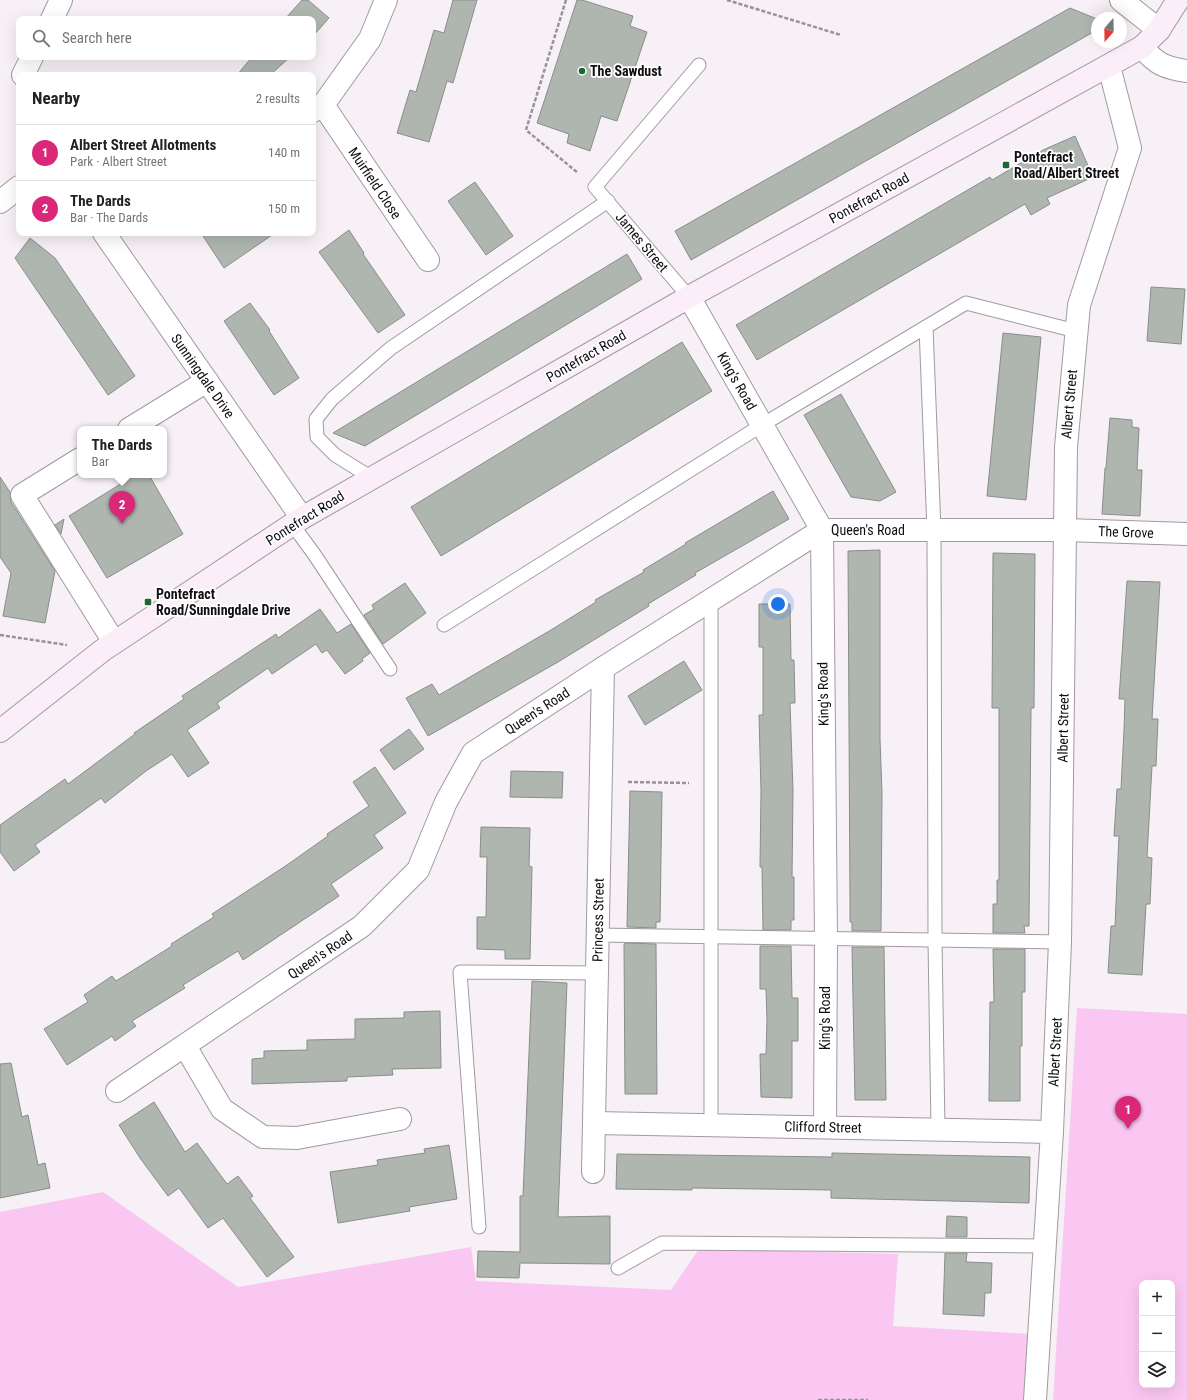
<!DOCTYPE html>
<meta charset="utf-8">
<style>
body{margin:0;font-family:"Roboto Condensed",sans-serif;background:#f6f6f6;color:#222}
.controls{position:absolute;right:12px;bottom:12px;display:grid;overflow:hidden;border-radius:8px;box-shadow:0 4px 16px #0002}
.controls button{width:36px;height:36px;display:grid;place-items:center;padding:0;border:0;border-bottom:1px solid #e0e0e0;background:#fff;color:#222;font:20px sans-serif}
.compass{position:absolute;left:1091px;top:12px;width:36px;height:36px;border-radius:50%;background:#fff;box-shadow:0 4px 16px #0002;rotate:200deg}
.you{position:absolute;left:778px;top:604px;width:14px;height:14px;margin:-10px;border:3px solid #fff;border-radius:50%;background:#1a73e8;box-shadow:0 0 0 6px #1a73e833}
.badge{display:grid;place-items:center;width:26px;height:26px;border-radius:50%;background:#db2777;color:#fff;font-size:13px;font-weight:700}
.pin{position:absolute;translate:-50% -33px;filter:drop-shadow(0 1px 2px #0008)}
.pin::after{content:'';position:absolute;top:21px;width:14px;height:12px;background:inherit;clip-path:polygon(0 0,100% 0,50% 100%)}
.popup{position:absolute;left:77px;top:426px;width:90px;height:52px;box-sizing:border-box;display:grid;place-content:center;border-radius:8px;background:#fff;filter:drop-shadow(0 1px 3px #0005);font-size:13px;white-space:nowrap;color:#767676}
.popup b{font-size:15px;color:#222}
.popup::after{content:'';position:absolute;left:50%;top:100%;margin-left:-8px;border:8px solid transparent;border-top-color:#fff}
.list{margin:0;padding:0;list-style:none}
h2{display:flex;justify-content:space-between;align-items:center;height:52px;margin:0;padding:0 16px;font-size:17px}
h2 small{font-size:13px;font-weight:400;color:#767676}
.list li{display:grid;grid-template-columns:26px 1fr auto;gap:12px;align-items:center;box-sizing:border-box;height:56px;padding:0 16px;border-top:1px solid #e0e0e0}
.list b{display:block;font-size:15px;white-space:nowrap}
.list p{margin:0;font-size:13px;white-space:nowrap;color:#767676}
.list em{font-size:13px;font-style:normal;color:#767676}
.icon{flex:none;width:22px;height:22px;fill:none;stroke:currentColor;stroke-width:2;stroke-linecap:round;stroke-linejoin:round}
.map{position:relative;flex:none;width:1187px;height:1400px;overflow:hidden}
.search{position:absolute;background:#fff;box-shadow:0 4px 16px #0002;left:16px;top:16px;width:300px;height:44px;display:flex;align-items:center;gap:10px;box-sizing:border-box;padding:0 14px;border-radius:8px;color:#767676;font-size:15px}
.panel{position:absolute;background:#fff;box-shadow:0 4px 16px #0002;left:16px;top:72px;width:300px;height:164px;border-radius:8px}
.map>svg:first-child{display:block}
.green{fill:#fac7f2;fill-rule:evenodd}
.building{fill:#afb6b0;stroke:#888e89}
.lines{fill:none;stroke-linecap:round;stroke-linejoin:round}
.lane-casing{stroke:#a19aa0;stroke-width:15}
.street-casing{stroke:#a19aa0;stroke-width:24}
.secondary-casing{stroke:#a19aa0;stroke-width:24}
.path{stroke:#989398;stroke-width:2.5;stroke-dasharray:4 2;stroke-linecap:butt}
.lane{stroke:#fff;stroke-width:13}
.street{stroke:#fff;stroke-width:22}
.secondary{stroke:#fbeef9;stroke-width:22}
.poi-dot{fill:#1f6633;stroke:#fff;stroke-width:1.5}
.labels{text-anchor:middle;stroke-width:3.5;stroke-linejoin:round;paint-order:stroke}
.poi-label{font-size:14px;font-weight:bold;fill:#100e10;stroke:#fff;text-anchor:start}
.street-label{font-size:14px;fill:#100e10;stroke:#fff}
</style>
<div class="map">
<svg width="1187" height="1400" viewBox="0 0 1187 1400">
<rect width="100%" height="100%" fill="#f7f0f6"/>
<!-- green -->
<g class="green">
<path d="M1077 1008 1187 1014V1400H1053ZM1142 1283H1172V1385H1142Z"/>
<path d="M103 1192 238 1287 471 1247 476 1281 671 1290 699 1249 898 1254 893 1326 1031 1334 1024 1400H0V1212Z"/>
</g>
<!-- building -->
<g class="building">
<path d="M302 0H308L329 18 313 36V19H285Z"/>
<path d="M453 0H477L453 83 447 81 429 142 397 133 410 90 416 92 434 30 444 33Z"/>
<path d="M577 0H582L633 16 630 26 647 32 617 121 601 116 590 151 567 143 569 134 537 123Z"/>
<path d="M1070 8 1097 19V30L691 260 675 231Z"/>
<path d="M252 57H290L270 75H237Z"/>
<path d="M1075 136 1093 177 1047 198 1050 204 1031 215 1025 204 757 360 736 325 990 177 992 180 1043 150Z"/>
<path d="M475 182 513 236 486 255 448 201Z"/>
<path d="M349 230 364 253 363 254 405 315 378 333 319 252Z"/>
<path d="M201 233H275L224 268Z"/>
<path d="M30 238 55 258 135 376 108 395 15 258Z"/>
<path d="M627 254 642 279 503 363 365 446 333 433Z"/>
<path d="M1151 287 1185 289 1181 344 1147 341Z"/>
<path d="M250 303 270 330 269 331 299 378 274 395 224 321Z"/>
<path d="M1003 333 1041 337 1026 500 987 496Z"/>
<path d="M682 342 712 391 441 556 411 507Z"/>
<path d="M841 394 896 492 880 501 851 497 804 415Z"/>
<path d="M1110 418 1132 420V427L1139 428 1137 470H1142L1140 516 1102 514 1105 468H1106Z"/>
<path d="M135 475H149L183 534 107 578 69 516Z"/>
<path d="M0 477 10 492 11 502 55 571 45 623 3 616 11 573 0 557Z"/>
<path d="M773 491 789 519 695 573 696 575 648 604 649 606 558 662 428 736 406 698 432 684 439 695 551 630 596 602 595 600 644 572 643 570 686 544 685 543Z"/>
<path d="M64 519 61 534 55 525Z"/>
<path d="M880 550V739L882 793 881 931H852V922H850V901L848 551Z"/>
<path d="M993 553 1035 554 1034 708H1031L1029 926H1024L1025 933H993V904H997V880H999V708H992Z"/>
<path d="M1127 581 1160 582 1152 719H1158L1156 766H1152L1147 857 1152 858 1150 904H1146L1142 975 1108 973 1111 926H1115L1119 836H1114L1117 789H1121L1124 730 1125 699H1119Z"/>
<path d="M405 583 426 613 383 644 364 615 374 609 372 605Z"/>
<path d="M759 604H790L791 660H794L795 703H790L793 791 792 877H794V920H791V930H763L762 867H760L761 791 759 715H763V647H759Z"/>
<path d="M320 609 337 633 351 624 370 653 362 659 363 661 345 674 327 650 322 653 316 644 272 674 268 668 217 703 220 708 187 730 209 763 188 777 172 754 146 771 105 803 101 798 35 845 40 852 14 871 0 852V825L65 779 68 784 135 734 134 733 184 699 182 696 276 634 278 638Z"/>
<path d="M684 661 702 690 645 725 628 696Z"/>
<path d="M409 729 424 749 394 770 380 750Z"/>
<path d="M375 767 406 813 374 835 383 848 331 884 339 896 243 960 238 951 183 985 185 988 132 1021 136 1026 115 1041 112 1036 67 1065 44 1029 88 1002 84 995 112 976 116 981 172 946 171 944 214 917 212 914 287 865 328 836 327 834 369 806 353 782Z"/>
<path d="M511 771 563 772 562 798 510 797Z"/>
<path d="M630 791 662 792 660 922H656V928L627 927Z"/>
<path d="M481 827 530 828 529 866 532 867 530 959H505V950L477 949V917H486L487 857H480Z"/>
<path d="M627 943 656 944 657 1094H625L624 944Z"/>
<path d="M760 946H791L792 998H798V1041H792V1098L761 1097 760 1054H766L767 1020 766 989H760Z"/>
<path d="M852 947H884L886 1100H855Z"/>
<path d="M993 949H1025V992H1022V1046H1020V1101H989L990 1002H994Z"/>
<path d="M532 981 567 983 558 1217 610 1216V1264L520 1263 519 1278 477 1277 478 1251 520 1252V1196H523Z"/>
<path d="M440 1011 441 1068 392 1069 393 1075 347 1077V1081L252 1084V1059L264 1058V1051L307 1050V1040L355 1039V1019L404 1018V1012Z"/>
<path d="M11 1063 22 1117 28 1115 38 1165 45 1163 50 1188 0 1198V1064Z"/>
<path d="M154 1102 185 1152 197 1143 227 1184 238 1176 253 1196 250 1198 294 1257 267 1277 223 1218 208 1228 179 1188 168 1196 140 1158 119 1125Z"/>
<path d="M449 1145 457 1199 409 1207 410 1211 338 1223 330 1172 378 1165 377 1160 425 1153 424 1149Z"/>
<path d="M832 1153 1030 1157 1029 1203 831 1198V1190L692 1188V1190L616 1189 617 1154 832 1157Z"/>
<path d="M947 1216 967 1217V1237H946Z"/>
<path d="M945 1253H967L966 1262 992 1263 991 1293H985L984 1316 943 1314Z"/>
</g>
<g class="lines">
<!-- lane casing -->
<g class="lane-casing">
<g id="lane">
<path d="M689 297 595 187 699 65"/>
<path d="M926 327 934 530 935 940 938 1129"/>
<path d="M372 478 335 455 317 437 316 419 332 399 391 348 608 201"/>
<path d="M292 524 314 554 390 669"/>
<path d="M444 625 762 425 966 303 1076 331"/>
<path d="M597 935 1060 942"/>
<path d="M711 1126V600"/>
<path d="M479 1227 460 972 597 973"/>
<path d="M618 1268 662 1243 1045 1246"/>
</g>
</g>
<!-- street casing -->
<g class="street-casing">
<g id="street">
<path d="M1121 0 1159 30"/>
<path d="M52 19 61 0"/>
<path d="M1142 47C1156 64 1165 68 1187 71"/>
<path d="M23 75 32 57"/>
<path d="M323 105 428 260"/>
<path d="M313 111 323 105 370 39 386 0"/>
<path d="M0 202 19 187"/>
<path d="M104 233 302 518"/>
<path d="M689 297 822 530 826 938 825 1127"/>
<path d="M129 429 207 381"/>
<path d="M80 459 22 495 114 642"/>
<path d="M185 1046 222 1109 263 1137 297 1138 400 1119"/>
<path d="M117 1091 362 926 418 870 446 802 473 753 603 668 822 530H1065L1187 534"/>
<path d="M594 1123 1052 1132"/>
<path d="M593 1172 603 668"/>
<path d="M1035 1400 1052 1132 1060 942 1066 447 1079 305 1130 148 1109 66"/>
</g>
</g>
<!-- secondary casing -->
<g class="secondary-casing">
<path id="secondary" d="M0 731 103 650 302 518 689 297 1142 47 1159 30 1178 0"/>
</g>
<!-- path -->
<g class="path">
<path d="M566 0 526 130 578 173"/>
<path d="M727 0 841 35"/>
<path d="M0 635 67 645"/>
<path d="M628 782 689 783"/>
<path d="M818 1400H868"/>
</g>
<!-- lane -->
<use href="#lane" class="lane"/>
<!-- street -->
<use href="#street" class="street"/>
<!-- secondary -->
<use href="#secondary" class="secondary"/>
</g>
<!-- markers -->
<g class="poi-dot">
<circle cx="582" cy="71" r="4"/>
<rect x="1002" y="161" width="8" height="8" rx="2"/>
<rect x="144" y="598" width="8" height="8" rx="2"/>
</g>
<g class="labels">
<!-- poi labels -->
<g class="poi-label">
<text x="590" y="76">The Sawdust</text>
<text x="1014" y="162">Pontefract<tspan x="1014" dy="16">Road/Albert Street</tspan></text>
<text x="156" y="599">Pontefract<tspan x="156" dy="16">Road/Sunningdale Drive</tspan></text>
</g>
<!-- street labels -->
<g class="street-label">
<text transform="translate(375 183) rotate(56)" y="5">Muirfield Close</text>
<text transform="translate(869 198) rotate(-29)" y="5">Pontefract Road</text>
<text transform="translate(642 242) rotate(50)" y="5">James Street</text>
<text transform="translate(586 356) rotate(-30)" y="5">Pontefract Road</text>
<text transform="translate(203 376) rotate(55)" y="5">Sunningdale Drive</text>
<text transform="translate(737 381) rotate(60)" y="5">King's Road</text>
<text transform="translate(1069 404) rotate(-85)" y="5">Albert Street</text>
<text transform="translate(305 518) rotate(-32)" y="5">Pontefract Road</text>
<text x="868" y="535">Queen's Road</text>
<text transform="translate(1126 532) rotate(2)" y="5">The Grove</text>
<text transform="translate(823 694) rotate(-91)" y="5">King's Road</text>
<text transform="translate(537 711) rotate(-33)" y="5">Queen's Road</text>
<text transform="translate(1063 728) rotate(-89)" y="5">Albert Street</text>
<text transform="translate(598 920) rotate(-89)" y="5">Princess Street</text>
<text transform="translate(320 955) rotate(-34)" y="5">Queen's Road</text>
<text transform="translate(825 1018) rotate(-90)" y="5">King's Road</text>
<text transform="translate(1055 1052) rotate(-87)" y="5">Albert Street</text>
<text transform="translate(823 1127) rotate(1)" y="5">Clifford Street</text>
</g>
</g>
</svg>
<div class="controls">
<button>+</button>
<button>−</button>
<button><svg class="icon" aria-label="layers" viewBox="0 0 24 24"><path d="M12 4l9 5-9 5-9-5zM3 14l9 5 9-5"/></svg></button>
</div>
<svg class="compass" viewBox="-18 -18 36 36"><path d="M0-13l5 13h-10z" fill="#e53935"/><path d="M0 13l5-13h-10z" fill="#767676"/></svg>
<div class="you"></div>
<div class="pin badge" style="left:1128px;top:1129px">1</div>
<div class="pin badge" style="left:122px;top:524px">2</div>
<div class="popup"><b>The Dards</b>Bar</div>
<div class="search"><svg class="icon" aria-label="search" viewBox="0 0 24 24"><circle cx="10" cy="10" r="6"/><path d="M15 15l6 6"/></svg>Search here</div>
<section class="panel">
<h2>Nearby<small>2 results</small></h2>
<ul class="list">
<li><span class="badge">1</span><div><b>Albert Street Allotments</b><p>Park · Albert Street</p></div><em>140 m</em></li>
<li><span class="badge">2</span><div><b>The Dards</b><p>Bar · The Dards</p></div><em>150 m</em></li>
</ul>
</section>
</div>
